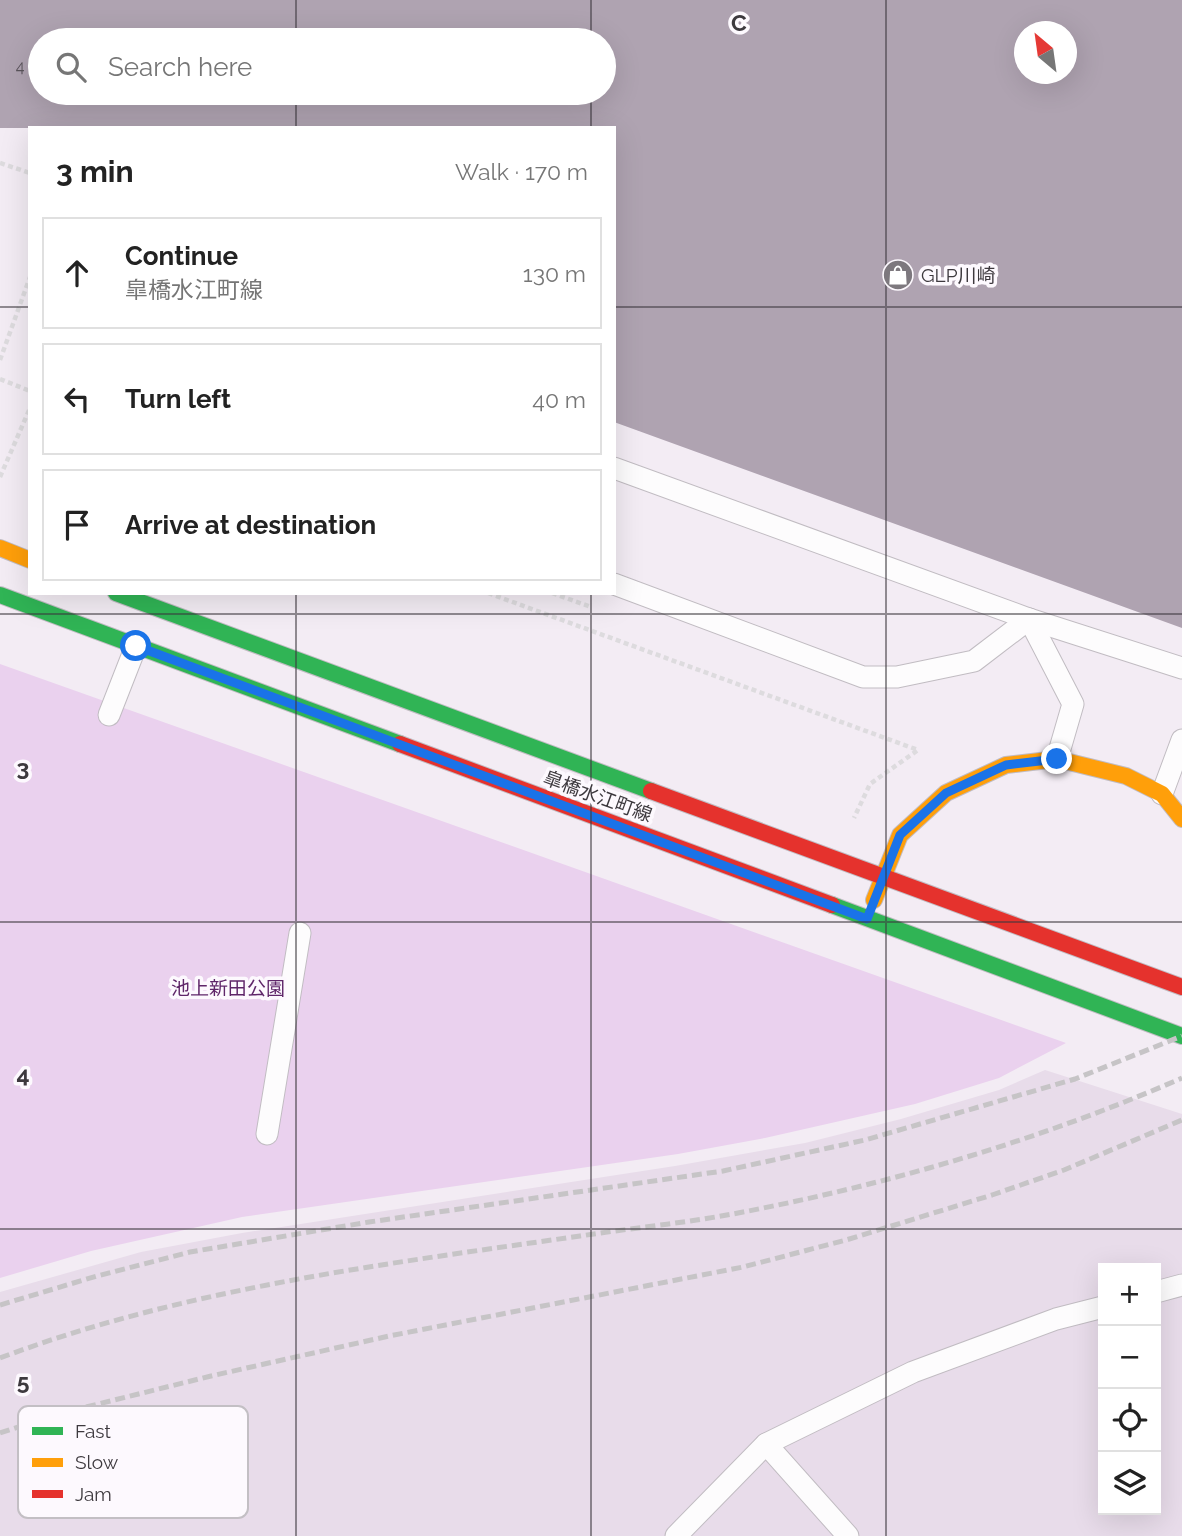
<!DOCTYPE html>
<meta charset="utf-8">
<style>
body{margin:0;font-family:Raleway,"Noto Sans JP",sans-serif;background:#f6f6f6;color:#222}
.controls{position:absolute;right:21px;bottom:21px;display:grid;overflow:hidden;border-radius:0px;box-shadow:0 7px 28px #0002}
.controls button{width:63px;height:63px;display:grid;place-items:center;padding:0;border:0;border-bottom:2px solid #e0e0e0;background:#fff;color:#222;font:35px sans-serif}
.compass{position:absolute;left:1014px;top:21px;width:63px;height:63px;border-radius:50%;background:#fff;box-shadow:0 7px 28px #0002;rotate:331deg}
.stop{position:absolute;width:21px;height:21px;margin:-16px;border:5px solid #1a73e8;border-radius:50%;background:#fff}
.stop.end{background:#1a73e8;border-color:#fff;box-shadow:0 2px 7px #0008}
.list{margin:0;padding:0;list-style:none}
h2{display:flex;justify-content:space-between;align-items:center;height:91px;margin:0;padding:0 28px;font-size:30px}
h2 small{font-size:23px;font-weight:400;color:#767676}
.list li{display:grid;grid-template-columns:46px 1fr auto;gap:21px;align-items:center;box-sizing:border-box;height:112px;margin:0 14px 14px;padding:0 14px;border:2px solid #e0e0e0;border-radius:0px}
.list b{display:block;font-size:26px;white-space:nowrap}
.list p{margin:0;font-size:23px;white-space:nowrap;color:#767676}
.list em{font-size:23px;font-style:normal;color:#767676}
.icon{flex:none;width:38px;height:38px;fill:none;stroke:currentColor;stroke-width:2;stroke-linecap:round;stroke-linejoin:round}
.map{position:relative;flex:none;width:1182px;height:1536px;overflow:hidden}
.search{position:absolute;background:#fff;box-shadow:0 7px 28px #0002;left:28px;top:28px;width:588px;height:77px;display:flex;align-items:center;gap:18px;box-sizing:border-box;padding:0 24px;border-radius:38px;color:#767676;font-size:26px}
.panel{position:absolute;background:#fff;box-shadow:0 7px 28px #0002;left:28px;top:126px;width:588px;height:469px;border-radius:0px}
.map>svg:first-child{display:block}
.built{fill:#e8dcea;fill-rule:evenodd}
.green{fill:#ead1ee}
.building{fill:#afa3b1;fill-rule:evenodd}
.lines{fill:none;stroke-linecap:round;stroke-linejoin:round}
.lane-casing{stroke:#c1bcc2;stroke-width:23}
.fast-casing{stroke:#c1bcc2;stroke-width:18}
.slow-casing{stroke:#c1bcc2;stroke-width:18}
.jam-casing{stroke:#c1bcc2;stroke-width:18}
.path{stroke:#dddbde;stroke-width:4.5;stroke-dasharray:5 3.5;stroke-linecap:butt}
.lane{stroke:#fdfcfd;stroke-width:21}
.fast{stroke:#30b455;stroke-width:16}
.slow{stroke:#ff9f0a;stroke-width:16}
.jam{stroke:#e5322d;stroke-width:16}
.rail{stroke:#c6c4c6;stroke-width:5;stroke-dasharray:10 5;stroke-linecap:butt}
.route{stroke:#1a73e8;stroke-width:9}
.grid{fill:none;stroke:#3d393e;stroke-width:2;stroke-opacity:0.55}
.labels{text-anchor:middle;stroke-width:7;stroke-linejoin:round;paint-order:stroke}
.number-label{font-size:16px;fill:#5a545b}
.poi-label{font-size:19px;fill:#3d393e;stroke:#fdf9fe;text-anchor:start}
.street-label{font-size:19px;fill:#3d393e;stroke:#fdf9fe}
.park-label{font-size:19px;fill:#5f2669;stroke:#fdf9fe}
.key{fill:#fdf9fe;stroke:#c3bfc4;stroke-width:2}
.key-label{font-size:19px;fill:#3d393e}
.grid-label{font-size:23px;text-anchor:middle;font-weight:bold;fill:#3d393e;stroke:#fdf9fe;stroke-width:7;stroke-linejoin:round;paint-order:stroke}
</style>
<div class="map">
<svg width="1182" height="1536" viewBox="0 0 1182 1536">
<rect width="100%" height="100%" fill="#f3ecf4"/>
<!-- built -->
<path class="built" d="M1045 1070 1182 1114V1536H0V1292L141 1252 242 1233 675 1166 805 1143 901 1119 999 1090ZM1103 1268H1156V1510H1103Z"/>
<!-- green -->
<path class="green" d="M0 664 1066 1043 999 1078 915 1104 765 1138 678 1154 242 1217 91 1251 0 1278Z"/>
<!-- building -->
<path class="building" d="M0 0H1182V628L614 422V128H0ZM1025 32H1067V74H1025ZM40 40H604V93H40Z"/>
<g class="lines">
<!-- lane casing -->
<g class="lane-casing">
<g id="lane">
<path d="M614 468 1029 619 1182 668"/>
<path d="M614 584 863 677H897L974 661 1029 619"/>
<path d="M1029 619 1073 704 1057 759"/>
<path d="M109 715 136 646"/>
<path d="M1162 794 1182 740"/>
<path d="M267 1134 300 933"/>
<path d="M1156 1292 1182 1285"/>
<path d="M766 1444 848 1536"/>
<path d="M676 1536 766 1444 913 1372 1056 1319 1103 1307"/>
</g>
</g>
<!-- fast casing -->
<g class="fast-casing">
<g id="fast">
<path d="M116 593 651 791"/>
<path d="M0 595 400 744"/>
<path d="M832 905 1182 1036"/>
</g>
</g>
<!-- slow casing -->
<g class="slow-casing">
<g id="slow">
<path d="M0 548 30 560"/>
<path d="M874 900 900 835 946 793 1006 765 1057 759 1126 776 1162 794 1182 819"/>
</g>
</g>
<!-- jam casing -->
<g class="jam-casing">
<g id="jam">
<path d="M400 744 832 905"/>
<path d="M651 791 1182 987"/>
</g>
</g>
<!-- path -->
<g class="path">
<path d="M0 163 30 173"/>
<path d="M0 360 30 277"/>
<path d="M0 379 30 391"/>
<path d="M0 477 30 408"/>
<path d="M488 593 918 750 870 784 854 818"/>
<path d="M552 593 591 607"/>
</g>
<!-- lane -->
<use href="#lane" class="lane"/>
<!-- fast -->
<use href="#fast" class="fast"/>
<!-- slow -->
<use href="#slow" class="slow"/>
<!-- jam -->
<use href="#jam" class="jam"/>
<!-- rail -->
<g class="rail">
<path d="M0 1305 97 1276 190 1252 369 1222 723 1171 865 1140 1075 1079 1182 1036"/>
<path d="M0 1358C186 1288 385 1264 580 1236 632 1228 686 1223 738 1213 890 1184 1040 1140 1182 1078"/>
<path d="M0 1433 54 1415 211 1376 389 1336 743 1267 846 1240 992 1195 1064 1170 1182 1120"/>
</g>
</g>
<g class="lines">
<!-- route -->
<path class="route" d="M136 646 867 919 900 835 946 793 1006 765 1057 759"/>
</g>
<!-- grid -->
<path class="grid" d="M296 0V40M591 0V40M886 0V1536M296 93V128M591 93V128M0 307H30M614 307H1182M296 593V1536M591 593V1536M0 614H1182M0 922H1182M0 1229H1182"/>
<!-- icons -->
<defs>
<g id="shop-disc" transform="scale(1.575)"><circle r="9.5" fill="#7d787e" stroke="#fdf9fe"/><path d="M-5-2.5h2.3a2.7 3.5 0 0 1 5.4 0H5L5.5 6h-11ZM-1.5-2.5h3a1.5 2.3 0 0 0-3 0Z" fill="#fff"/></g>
</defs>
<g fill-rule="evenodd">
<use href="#shop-disc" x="898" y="275"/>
</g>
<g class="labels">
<!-- number labels -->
<g class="number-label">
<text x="20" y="72">4</text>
</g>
<!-- poi labels -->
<g class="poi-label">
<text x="921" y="282">GLP川崎</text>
</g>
<!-- street labels -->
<g class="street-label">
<text transform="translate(598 796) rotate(20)" y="7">皐橋水江町線</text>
</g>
<!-- park labels -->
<g class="park-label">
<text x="228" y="995">池上新田公園</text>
</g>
</g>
<!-- legend -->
<rect x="18" y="1406" width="230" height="112" rx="10" class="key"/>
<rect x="32" y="1427" width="31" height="8" fill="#30b455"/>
<rect x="32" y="1458" width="31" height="9" fill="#ff9f0a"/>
<rect x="32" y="1490" width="31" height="8" fill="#e5322d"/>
<g class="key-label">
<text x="75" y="1438">Fast</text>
<text x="75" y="1469">Slow</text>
<text x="75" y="1501">Jam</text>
</g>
<g class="grid-label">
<text x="739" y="31">C</text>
<text x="23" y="776">3</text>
<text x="23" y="1083">4</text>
<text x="23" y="1390">5</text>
</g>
</svg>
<div class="controls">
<button>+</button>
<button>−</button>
<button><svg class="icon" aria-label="locate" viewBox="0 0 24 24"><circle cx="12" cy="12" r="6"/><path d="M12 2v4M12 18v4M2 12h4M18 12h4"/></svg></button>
<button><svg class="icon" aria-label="layers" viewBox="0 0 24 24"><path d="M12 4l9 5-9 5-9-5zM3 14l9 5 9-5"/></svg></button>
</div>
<svg class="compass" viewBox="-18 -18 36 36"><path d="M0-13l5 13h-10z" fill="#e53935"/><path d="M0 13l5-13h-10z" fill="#767676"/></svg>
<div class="stop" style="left:136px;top:646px"></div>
<div class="stop end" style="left:1057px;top:759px"></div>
<div class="search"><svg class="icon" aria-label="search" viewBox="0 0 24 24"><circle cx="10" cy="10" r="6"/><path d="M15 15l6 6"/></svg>Search here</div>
<section class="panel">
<h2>3 min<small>Walk · 170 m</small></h2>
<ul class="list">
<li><svg class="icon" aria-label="ahead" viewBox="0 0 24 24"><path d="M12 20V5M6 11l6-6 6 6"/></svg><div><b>Continue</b><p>皐橋水江町線</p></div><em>130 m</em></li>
<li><svg class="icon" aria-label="left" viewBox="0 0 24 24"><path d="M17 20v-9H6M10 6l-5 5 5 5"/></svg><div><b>Turn left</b></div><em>40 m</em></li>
<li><svg class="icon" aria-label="arrive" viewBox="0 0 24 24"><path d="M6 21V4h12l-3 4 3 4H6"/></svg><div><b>Arrive at destination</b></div></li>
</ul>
</section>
</div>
